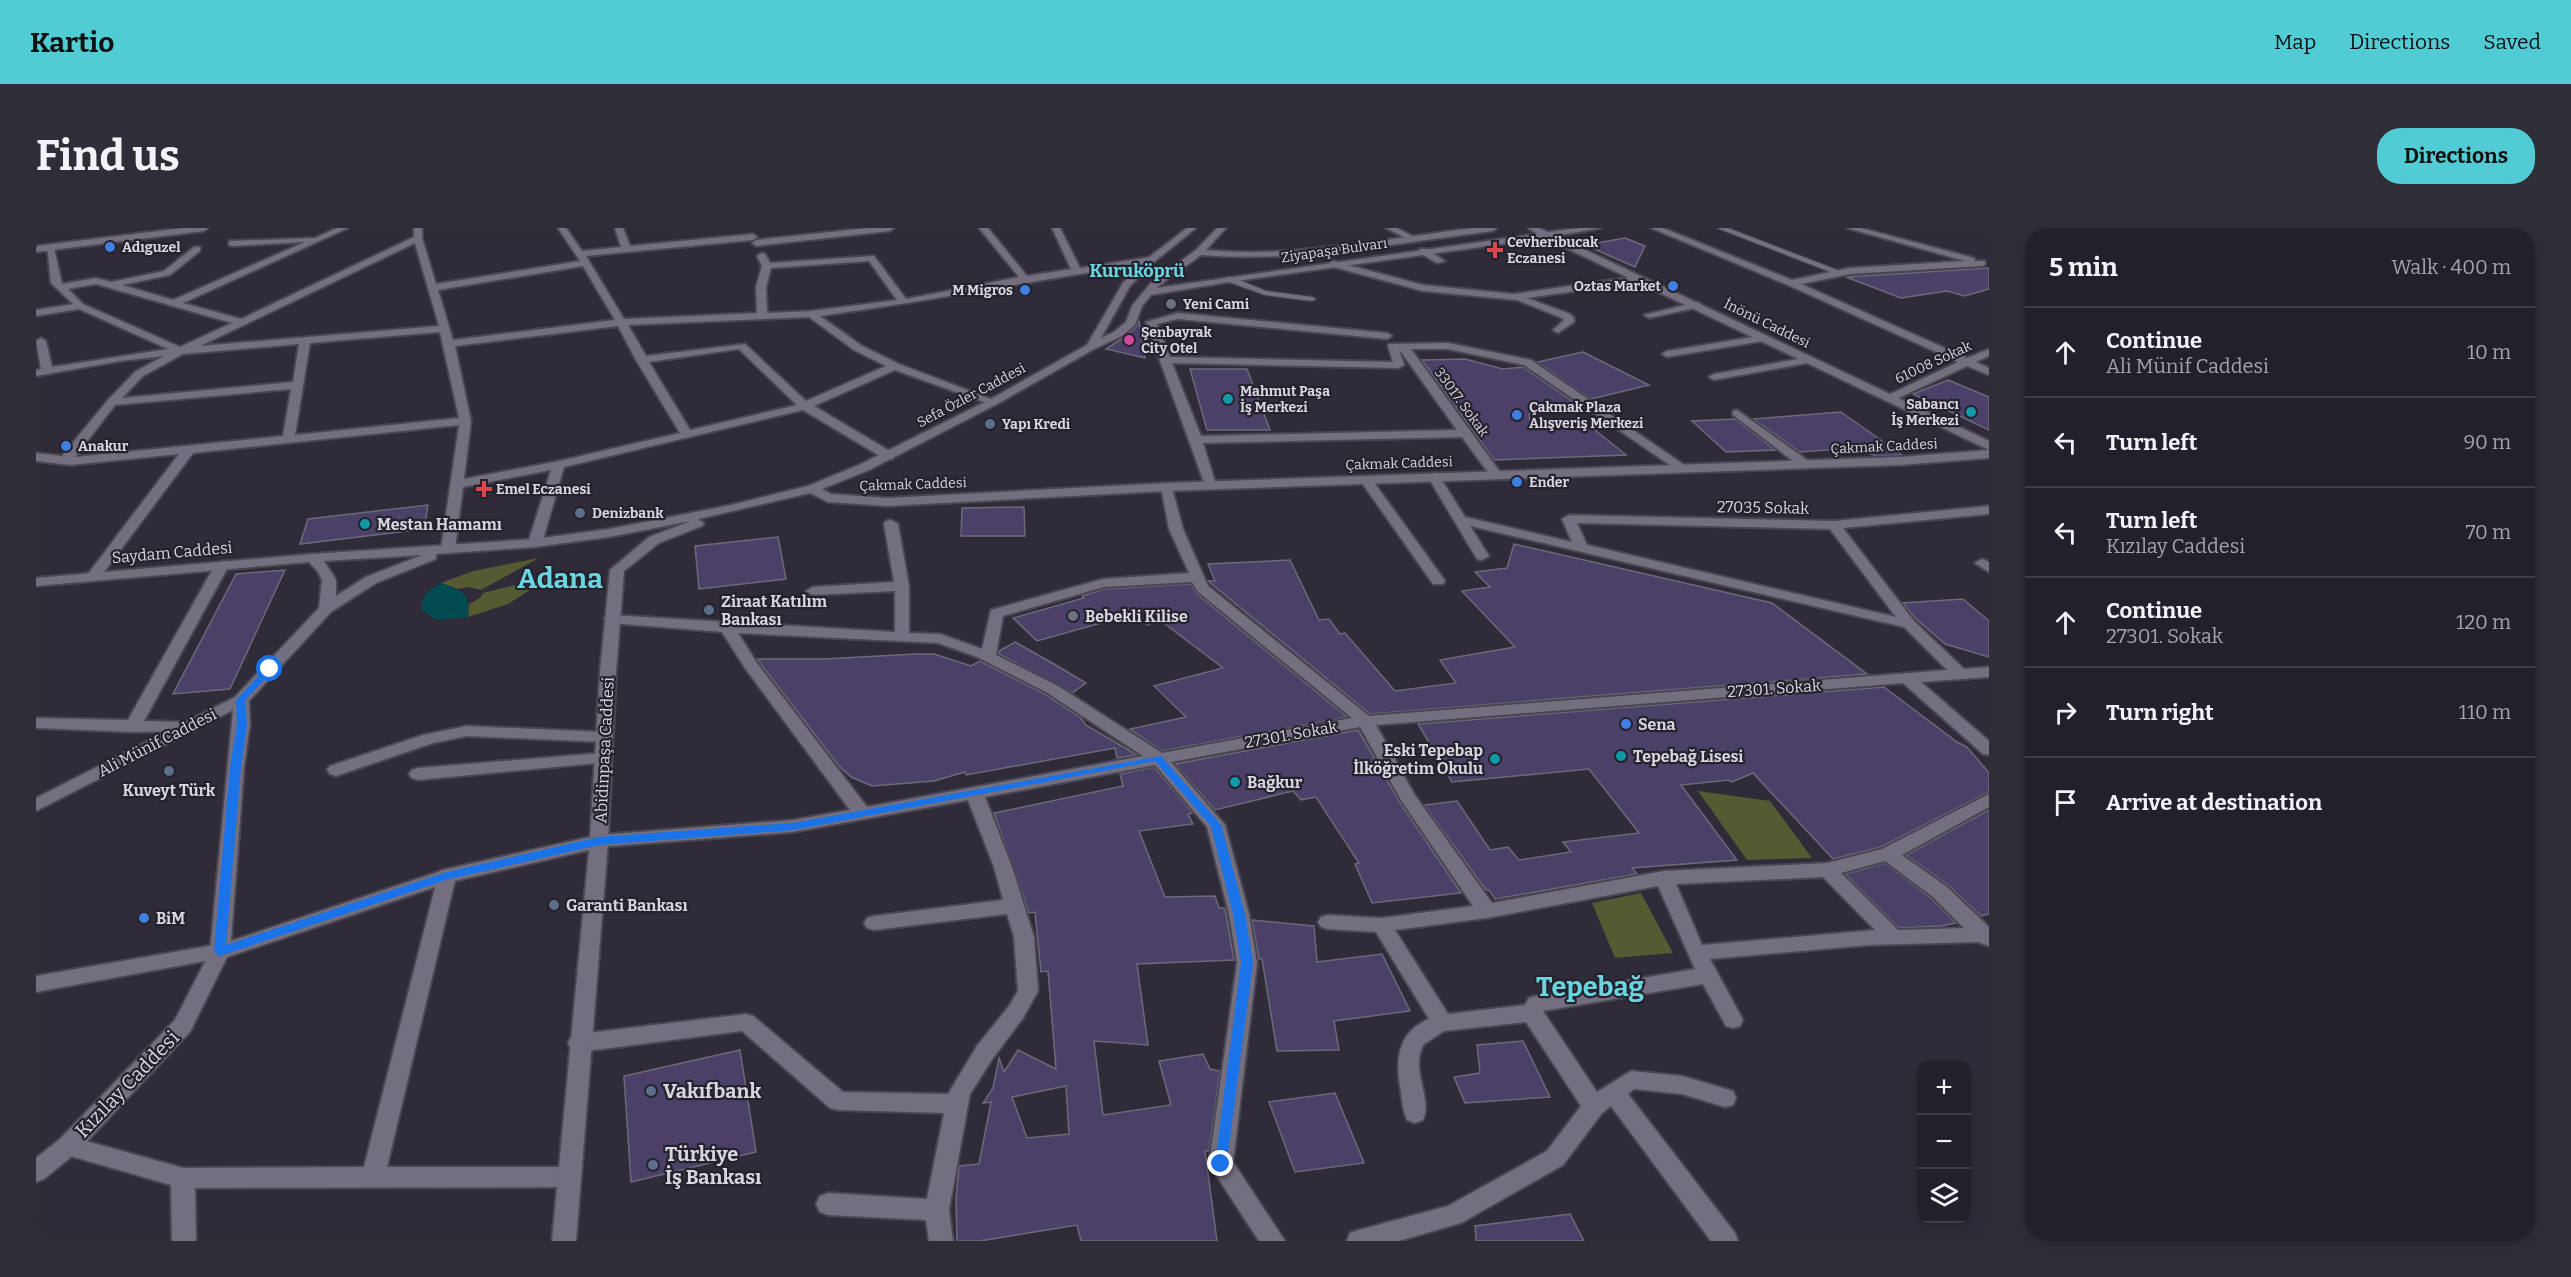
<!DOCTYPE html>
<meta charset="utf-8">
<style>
body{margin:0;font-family:Bitter,serif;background:#2f2d37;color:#f1f3f6}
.controls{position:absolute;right:18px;bottom:18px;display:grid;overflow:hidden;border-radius:12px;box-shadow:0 3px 9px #0003}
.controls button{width:54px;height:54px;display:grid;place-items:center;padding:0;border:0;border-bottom:2px solid #403e47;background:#23202b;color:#f1f3f6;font:30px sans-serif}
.stop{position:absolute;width:18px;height:18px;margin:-14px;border:4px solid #1a73e8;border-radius:50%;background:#fff}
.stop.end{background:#1a73e8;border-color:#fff;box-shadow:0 2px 6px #0008}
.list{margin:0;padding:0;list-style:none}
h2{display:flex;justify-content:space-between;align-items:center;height:78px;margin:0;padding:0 24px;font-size:26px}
h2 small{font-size:20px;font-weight:400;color:#a3a3a9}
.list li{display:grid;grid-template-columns:39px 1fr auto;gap:18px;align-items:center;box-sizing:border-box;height:90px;padding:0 24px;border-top:2px solid #403e47}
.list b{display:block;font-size:22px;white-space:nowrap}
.list p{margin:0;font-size:20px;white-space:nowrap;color:#a3a3a9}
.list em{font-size:20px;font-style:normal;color:#a3a3a9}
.icon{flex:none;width:33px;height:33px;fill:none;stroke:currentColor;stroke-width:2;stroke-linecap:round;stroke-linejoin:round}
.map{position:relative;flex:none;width:1953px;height:1013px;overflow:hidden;border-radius:24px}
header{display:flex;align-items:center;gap:36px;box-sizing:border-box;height:84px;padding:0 30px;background:#51ccd5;color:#111}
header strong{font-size:28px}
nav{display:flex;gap:33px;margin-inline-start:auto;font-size:21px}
.intro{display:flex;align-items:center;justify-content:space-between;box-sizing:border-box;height:144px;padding:0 36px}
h1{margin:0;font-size:42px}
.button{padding:15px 27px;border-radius:24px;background:#51ccd5;color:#111;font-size:21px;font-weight:700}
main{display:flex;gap:36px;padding:0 36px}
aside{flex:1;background:#23202b;border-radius:24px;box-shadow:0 3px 9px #0003}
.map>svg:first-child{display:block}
.green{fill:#555a32}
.water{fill:#004c50}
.building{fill:#4b4168;stroke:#6d6979;stroke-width:1.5;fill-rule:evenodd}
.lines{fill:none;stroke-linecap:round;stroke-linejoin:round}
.service-casing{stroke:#494652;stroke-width:2}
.minor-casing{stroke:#494652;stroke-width:4}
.tertiary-casing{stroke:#494652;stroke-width:4}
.secondary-casing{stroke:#494652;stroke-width:4}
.service{fill:#736f7f;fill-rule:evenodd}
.minor{fill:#736f7f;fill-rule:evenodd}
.tertiary{fill:#736f7f;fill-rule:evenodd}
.secondary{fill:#736f7f;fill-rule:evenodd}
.route{fill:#1a73e8}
.shop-dot{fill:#3f7fe0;stroke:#25222e;stroke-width:2}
.health-dot{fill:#e0444e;stroke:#25222e;stroke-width:2}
.worship-dot{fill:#6b7280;stroke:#25222e;stroke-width:2}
.hotel-dot{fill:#d1479c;stroke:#25222e;stroke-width:2}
.culture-dot{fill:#0f9aa8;stroke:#25222e;stroke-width:2}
.service-dot{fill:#5c6f8a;stroke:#25222e;stroke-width:2}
.labels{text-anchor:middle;stroke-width:4.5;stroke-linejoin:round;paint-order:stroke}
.far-poi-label{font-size:14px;font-weight:bold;fill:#d8d6df;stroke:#25222e;text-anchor:start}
.far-street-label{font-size:14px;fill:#d8d6df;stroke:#25222e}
.street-label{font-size:16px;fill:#d8d6df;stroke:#25222e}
.poi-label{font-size:16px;font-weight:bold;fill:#d8d6df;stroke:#25222e;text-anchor:start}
.far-district-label{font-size:18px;font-weight:bold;fill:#69d5de;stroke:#25222e}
.near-street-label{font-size:20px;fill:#d8d6df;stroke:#25222e}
.near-poi-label{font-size:20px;font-weight:bold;fill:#d8d6df;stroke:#25222e;text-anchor:start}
.near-district-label{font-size:27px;font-weight:bold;fill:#69d5de;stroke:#25222e}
.town-label{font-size:28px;font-weight:bold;fill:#69d5de;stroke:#25222e}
</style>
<header>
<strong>Kartio</strong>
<nav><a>Map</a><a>Directions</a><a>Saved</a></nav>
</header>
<div class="intro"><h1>Find us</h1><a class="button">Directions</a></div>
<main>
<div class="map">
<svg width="1953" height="1013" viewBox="0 0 1953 1013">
<rect width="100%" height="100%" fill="#2f2b39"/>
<!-- green -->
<g class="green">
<path d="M503 330 445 362 432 359 422 361 405 355 437 343Z"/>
<path d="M516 348 472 376 432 389 433 376 444 370 447 365Z"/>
<path d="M1662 563 1734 573 1776 630 1711 632Z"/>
<path d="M1605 665 1637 725 1579 730 1556 675Z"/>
</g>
<!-- water -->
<path class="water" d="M405 355C426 363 434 364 432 389L401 392 387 383C383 369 393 362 405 355Z"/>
<!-- building -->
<g class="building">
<path d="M1589 10 1609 18 1599 39 1549 17Z"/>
<path d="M1953 40V61L1929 68 1911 63 1865 70 1810 49Z"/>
<path d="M1103 93 1109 130 1070 121 1087 110 1100 99Z"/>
<path d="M1547 124 1613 157 1555 171 1501 134Z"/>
<path d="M1429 131 1467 141 1487 139 1539 175 1493 186 1495 200 1554 198 1590 227 1458 232 1386 132Z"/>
<path d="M1154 141H1211L1234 202H1171Z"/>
<path d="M1912 152 1953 169V202L1877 166Z"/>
<path d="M1805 184 1866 227 1840 228 1819 220 1764 224 1717 191Z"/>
<path d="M1699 191 1739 222 1690 224 1656 193Z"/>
<path d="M392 277 388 301 264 316 272 291Z"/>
<path d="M988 279 989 308H925L926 280Z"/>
<path d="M742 309 750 351 663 361 659 318Z"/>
<path d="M1478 316 1736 375 1831 446 1334 486 1172 353H1179L1172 336 1254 332 1283 392 1293 391 1304 406 1309 405 1359 463 1420 455 1404 432 1479 419 1426 363 1454 359 1439 344 1471 340Z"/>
<path d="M249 342 194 461 137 466 200 346Z"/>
<path d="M1155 356 1160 365 1311 489 1126 523 1094 501 1150 489 1118 458 1187 440 1125 393 1111 397 1115 381 1001 413 977 390 1048 370 1046 368 1068 361Z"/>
<path d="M1927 371 1953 393V429L1909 416 1878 389 1867 375Z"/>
<path d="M979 414 1018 436 1050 455 1036 465 963 426V423Z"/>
<path d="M880 426H898L935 438 944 433 1009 466 1044 489 1050 497 1101 527 1081 530 1079 520 930 547 929 544 898 553 836 558 815 549 803 538 721 431H787Z"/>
<path d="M1848 459 1921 514 1931 519 1953 545V564L1845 619 1797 631 1717 545 1696 554 1693 552 1645 557 1701 632 1596 640 1601 646 1459 671 1453 662H1450L1388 577 1421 573 1454 622 1472 619 1483 632 1535 624 1527 614 1603 605 1553 541 1416 554 1382 496Z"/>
<path d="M1322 502 1363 573 1425 665 1336 675 1319 636 1323 635 1280 569 1265 572 1257 563 1179 582 1139 536Z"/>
<path d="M1118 539 1157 585 1152 586 1157 596 1103 603 1129 669 1179 668 1183 680H1189L1198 732 1101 736 1112 817 1058 813 1067 887 1135 877 1123 833 1167 826 1174 841 1184 843 1173 923H1169L1181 1013H1045L1041 997 944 1013H921L920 971 923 938 943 936 955 874 947 875 957 860 963 830 968 844 982 822 1020 841 1012 743 1005 744 999 684 993 685 958 585 1087 558 1084 546ZM1030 858 1033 906 991 910 976 869Z"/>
<path d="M1953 582V686L1945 688 1912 657 1870 627Z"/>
<path d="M1849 635 1896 671 1920 695 1905 698 1863 700 1809 646Z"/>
<path d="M1216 692 1278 698 1281 734 1346 726 1374 783 1298 793 1303 822 1241 823 1226 731H1223Z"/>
<path d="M1487 813 1514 869 1429 875 1418 849 1444 845 1441 817Z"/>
<path d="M704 822 720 924 595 954 588 848Z"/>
<path d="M1299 865 1328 935 1259 944 1233 874Z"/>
<path d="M1534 986 1548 1013H1440L1439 998Z"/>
</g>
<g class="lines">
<!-- service casing -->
<g class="service-casing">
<g id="service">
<path d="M1681 0H1692L1809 45 1802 47Z"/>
<path d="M1190 49H1196L1230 63 1276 69 1280 71 1276 73 1229 67 1190 53Z"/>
</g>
</g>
<!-- minor casing -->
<g class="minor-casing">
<g id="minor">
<path d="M301 0H312L147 75 205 91 378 9V0H386V10L400 56 544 33 522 0H530L546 23 585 19 579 0H587L594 18 717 6 721 9 717 12 550 28 588 91 721 85 720 59 726 38 721 28 726 25 729 26 734 35 838 28 870 71 983 49 943 0H952L991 48 1035 41 1016 0H1024L1044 40 1115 29 1120 32 1115 35C1004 51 895 73 784 88L826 118 863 136 963 174 957 177 953 176 859 142 778 178 857 225V231H849L767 182 528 239 506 315 499 319 492 315 515 242 427 259 419 321 412 325 405 321 423 197 157 225 62 352H52L50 349 52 346 143 226 34 237 0 233V225L26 228 72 172 99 144 128 128 84 133 0 148V142L5 141 0 113 5 110 10 113 16 139 132 121 43 81 0 88V82L37 76 15 55 11 18 18 20 26 56 60 50 75 54 128 43 158 19H164V23L134 47 86 57 137 72 269 14 196 18 193 17V13L279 10ZM379 15 403 98 164 118ZM833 33 861 72 775 83 731 85 730 59 735 40ZM547 38 579 92 417 112 402 62ZM60 56 196 95 144 119 47 76 32 61ZM773 89 818 122 850 138 770 173 709 116 610 128 592 97ZM582 98 600 132 644 205 523 233 428 251 435 193 419 118ZM404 104 423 190 259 207 274 115ZM263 116 257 154 86 170 107 148 147 126ZM703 121 761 177 654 202 613 134ZM255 161 247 208 39 229 79 177Z"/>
<path d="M831 0H858L854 3 720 18 716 15 720 12Z"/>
<path d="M1350 0H1361L1382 11 1375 13Z"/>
<path d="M1615 0H1627L1756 52 1814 40 1929 33 1811 0H1825L1938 30 1939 33H1949V37L1946 38 1814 46 1765 56 1931 130 1953 121V128L1940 134 1953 140V147L1931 138 1858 172H1850V168L1922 134 1752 57Z"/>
<path d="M1384 21H1390L1409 33 1401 35 1384 25Z"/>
<path d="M1297 33 1387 57 1478 66 1604 48 1609 51 1604 54 1491 70 1534 86 1538 90V94L1522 105 1517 102 1528 92 1526 90 1481 72 1387 63 1294 38 1292 36Z"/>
<path d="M1661 74 1666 77 1664 79 1613 90 1608 87Z"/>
<path d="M1142 85 1351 105 1356 108 1351 111 1142 91 1121 96 1134 129 1357 134 1352 118 1353 116 1412 115 1495 132 1654 241 1652 244H1644L1488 137 1412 121H1375L1464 244 1466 247 1464 250H1456L1426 209 1167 215 1180 257 1174 261 1170 260 1110 94ZM1363 121 1421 202 1165 208 1136 135 1363 140 1368 137Z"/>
<path d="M1729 107 1734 110 1733 112 1631 129 1626 126 1631 123Z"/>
<path d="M1773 129 1777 130V134L1678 152 1673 149 1678 146Z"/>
<path d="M1701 182 1774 234 1776 237 1774 240H1766L1697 187V183Z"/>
<path d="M1398 245 1402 246 1429 289 1536 314 1526 291 1533 287 1798 293 1953 278V286L1807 300 1878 393 1928 441 1953 439V449L1885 454 1953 513V527L1947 526 1867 455 1340 497 1378 566 1456 675 1628 643 1791 635 1846 621 1953 566V579L1866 627 1911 659 1953 699V718L1942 714 1833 717 1674 731 1707 792 1704 798 1697 800 1690 798 1667 756 1507 783 1561 864 1595 843 1646 848 1697 863 1700 870 1697 877 1689 879 1646 866 1598 861 1592 866 1699 1005 1702 1013H1675L1575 878 1566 885 1527 937 1425 995 1363 1013H1311L1314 1005 1323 1002 1412 978 1511 923 1545 878 1490 794 1408 803 1388 816C1373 840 1397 870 1387 892L1379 895 1371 892C1367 883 1366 873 1365 864 1359 833 1361 804 1393 791L1340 704 1292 701 1285 699 1282 694 1285 689 1292 687 1346 690 1437 678 1365 572 1324 499 1135 534 1189 597 1213 686 1221 735 1197 934 1249 1013H1223L1173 936 1201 735 1193 686 1171 599 1119 537 949 569 976 639 998 709 1002 763 987 790 957 830 934 866 913 982 917 1013H893L890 992 792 987 784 984 780 976 784 968 792 965 891 971 908 885 802 882 794 880 706 803 543 824 535 821 532 815 535 809 543 806 710 786 717 788 807 864 912 866 941 818 973 778 982 763 978 709 971 686 838 702 831 700 828 695 831 690 838 688 967 672 958 639 932 572 757 604 563 619 557 617 554 613 557 609 563 607 757 592 814 582 709 440 686 404 575 395 568 391 575 387 859 404V363L777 367 770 363 777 359 858 354 848 296 850 293 855 292 862 296 873 358V405L904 406 946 421 955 382 1067 351 1153 345 1133 301 1125 259 1127 256H1135L1147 301 1172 358 1333 488 1911 442 1868 399 1434 298 1453 328 1446 332 1441 331 1392 249ZM1541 295 1794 301 1860 389 1551 317ZM1156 354 1161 363 1316 490 1126 525 1022 458 960 427 967 388 1068 359ZM702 405 902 415 941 429 1010 464 1107 528 831 579 721 435ZM1849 633 1897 669 1928 700 1862 702 1805 645ZM1787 649 1839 702 1666 717 1640 656ZM1622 658 1659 741 1500 768 1493 770 1489 777 1412 786 1359 702 1451 690Z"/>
<path d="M1330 248 1334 249 1407 350 1409 353 1407 356H1397L1324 252Z"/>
<path d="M1946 331 1953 334V344L1939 335Z"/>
<path d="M186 333 193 337 108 493 153 494 159 495 161 499 159 503 96 504 0 500V490L92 492 179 337Z"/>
<path d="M431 498 568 504 574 505 576 509 574 513 568 514 431 508 397 515 300 548 294 546 291 542 294 538 387 507Z"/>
<path d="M566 525 572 526 574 530 572 534 382 552 376 550 373 546 376 542 382 540Z"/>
<path d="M411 641 418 643 420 648 351 939H532L540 942 544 949 540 956 532 959 159 960 160 1013H136L135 957 24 925 21 918 24 911 32 908 147 940 328 939 402 648 404 643Z"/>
<path d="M184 716 191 719 194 724 191 729 0 764V748Z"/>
</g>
</g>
<!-- tertiary casing -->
<g class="tertiary-casing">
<path id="tertiary" d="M147 0H172L168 3 0 24V18Z"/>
</g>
<!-- secondary casing -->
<g class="secondary-casing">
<path id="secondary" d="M1151 0H1160L1118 34 1094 58 1065 110 1078 104 1090 94 1096 78 1114 56 1160 22 1181 0H1190L1170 22C1259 30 1348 11 1436 0H1461L1457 3C1361 15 1262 35 1165 27L1120 60 1501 6 1492 0H1503L1512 4 1542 0H1565L1520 8 1953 213V222L1509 10 1193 54 1115 67 1106 78 1099 97 1086 108 1058 121 961 176 833 242 786 261 795 266 851 270 1131 255 1864 229 1953 222V230L1864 237 1131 263 851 278 792 274 774 265 662 291 668 295 666 298 623 315 588 343 580 444 572 614 540 1013H516L553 622 414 654 191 729 154 804 40 925 8 951 0 954V930L24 911 139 792 174 724 197 482 0 583V570L199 469 283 380 286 352 282 344 273 334 0 358V350L276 326 499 311 573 301 695 277 772 258 825 236 953 172 1051 117 1087 55 1112 30ZM655 293 613 309 574 342 564 444 554 609 411 641 195 713 208 539 214 496 213 473 295 384 340 355 400 331V326L499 319 573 309ZM386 327 330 349 300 368V352L288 333Z"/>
</g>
<!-- service -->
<use href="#service" class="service"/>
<!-- minor -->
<use href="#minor" class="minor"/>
<!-- tertiary -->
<use href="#tertiary" class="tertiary"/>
<!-- secondary -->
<use href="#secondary" class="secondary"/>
</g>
<!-- route -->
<path class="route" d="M231 439 239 441 209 472 211 496 205 539 190 717 411 644 563 609 757 595 1125 528 1185 597 1209 686 1217 735 1190 940 1185 942 1181 940 1179 936 1205 735 1197 686 1175 598 1119 533 757 602 563 617 413 651 184 728 178 724 194 539 201 496 200 472Z"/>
<!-- markers -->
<g class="shop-dot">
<circle cx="74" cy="19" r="6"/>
<circle cx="1637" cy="58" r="6"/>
<circle cx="989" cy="62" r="6"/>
<circle cx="1481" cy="187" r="6"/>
<circle cx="30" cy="218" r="6"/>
<circle cx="1481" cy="254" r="6"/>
<circle cx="1590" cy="496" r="6"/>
<circle cx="108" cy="690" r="6"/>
</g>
<g class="health-dot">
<path d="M1456 13h6v6h6v6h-6v6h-6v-6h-6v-6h6z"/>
<path d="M445 252h6v6h6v6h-6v6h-6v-6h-6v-6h6z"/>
</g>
<g class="worship-dot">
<circle cx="1135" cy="76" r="6"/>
<circle cx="1037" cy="388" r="6"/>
</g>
<circle class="hotel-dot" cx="1093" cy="112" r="6"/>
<g class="culture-dot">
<circle cx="1192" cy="171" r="6"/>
<circle cx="1935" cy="184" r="6"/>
<circle cx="329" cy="296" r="6"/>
<circle cx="1585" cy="528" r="6"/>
<circle cx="1459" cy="531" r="6"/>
<circle cx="1199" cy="554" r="6"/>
</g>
<g class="service-dot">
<circle cx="954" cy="196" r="6"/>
<circle cx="544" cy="285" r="6"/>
<circle cx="673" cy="382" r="6"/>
<circle cx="133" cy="543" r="6"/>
<circle cx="518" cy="677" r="6"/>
<circle cx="615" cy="863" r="6"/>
<circle cx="617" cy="937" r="6"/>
</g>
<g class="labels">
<!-- far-poi labels -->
<g class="far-poi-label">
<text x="1471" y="19">Cevheribucak<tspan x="1471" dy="16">Eczanesi</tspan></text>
<text x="86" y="24">Adıguzel</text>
<text x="1625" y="63" text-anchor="end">Oztas Market</text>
<text x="977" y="67" text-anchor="end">M Migros</text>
<text x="1147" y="81">Yeni Cami</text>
<text x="1105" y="109">Şenbayrak<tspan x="1105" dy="16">City Otel</tspan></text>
<text x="1204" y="168">Mahmut Paşa<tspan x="1204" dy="16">İş Merkezi</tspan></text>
<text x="1923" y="181" text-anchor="end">Sabancı<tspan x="1923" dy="16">İş Merkezi</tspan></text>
<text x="1493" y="184">Çakmak Plaza<tspan x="1493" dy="16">Alışveriş Merkezi</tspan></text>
<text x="966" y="201">Yapı Kredi</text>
<text x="42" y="223">Anakur</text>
<text x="1493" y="259">Ender</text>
<text x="460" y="266">Emel Eczanesi</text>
<text x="556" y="290">Denizbank</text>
</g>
<!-- far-street labels -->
<g class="far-street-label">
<text transform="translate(1298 22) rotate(-8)" y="5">Ziyapaşa Bulvarı</text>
<text transform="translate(1731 95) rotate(26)" y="5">İnönü Caddesi</text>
<text transform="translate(1897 134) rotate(-25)" y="5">61008 Sokak</text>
<text transform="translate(935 167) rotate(-28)" y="5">Sefa Özler Caddesi</text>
<text transform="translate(1426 174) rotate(54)" y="5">33017. Sokak</text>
<text transform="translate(1848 218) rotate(-3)" y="5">Çakmak Caddesi</text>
<text transform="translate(1363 235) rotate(-2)" y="5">Çakmak Caddesi</text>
<text transform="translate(877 256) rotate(-2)" y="5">Çakmak Caddesi</text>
</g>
<!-- street labels -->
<g class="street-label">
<text transform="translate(1727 279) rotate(1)" y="6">27035 Sokak</text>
<text transform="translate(136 324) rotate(-5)" y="6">Saydam Caddesi</text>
<text transform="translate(1738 460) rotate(-4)" y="6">27301. Sokak</text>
<text transform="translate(1255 506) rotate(-10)" y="6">27301. Sokak</text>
<text transform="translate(121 514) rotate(-27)" y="6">Ali Münif Caddesi</text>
<text transform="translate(568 522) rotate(-87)" y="6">Abidinpaşa Caddesi</text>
</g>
<!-- poi labels -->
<g class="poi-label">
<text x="341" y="302">Mestan Hamamı</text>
<text x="685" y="379">Ziraat Katılım<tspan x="685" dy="18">Bankası</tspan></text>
<text x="1049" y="394">Bebekli Kilise</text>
<text x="1602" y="502">Sena</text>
<text x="1447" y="528" text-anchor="end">Eski Tepebap<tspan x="1447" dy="18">İlköğretim Okulu</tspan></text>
<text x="1597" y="534">Tepebağ Lisesi</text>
<text x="1211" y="560">Bağkur</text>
<text x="133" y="568" text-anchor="middle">Kuveyt Türk</text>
<text x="530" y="683">Garanti Bankası</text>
<text x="120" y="696">BiM</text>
</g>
<!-- far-district labels -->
<g class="far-district-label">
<text x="1101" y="49">Kuruköprü</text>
</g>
<!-- near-street labels -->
<g class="near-street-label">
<text transform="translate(91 856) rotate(-46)" y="7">Kızılay Caddesi</text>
</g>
<!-- near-poi labels -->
<g class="near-poi-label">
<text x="627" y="870">Vakıfbank</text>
<text x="629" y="933">Türkiye<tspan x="629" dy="23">İş Bankası</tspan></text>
</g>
<!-- near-district labels -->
<g class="near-district-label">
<text x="1554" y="768">Tepebağ</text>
</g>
<!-- town labels -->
<g class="town-label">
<text x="524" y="360">Adana</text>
</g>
</g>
</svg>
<div class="controls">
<button>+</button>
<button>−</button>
<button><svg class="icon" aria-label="layers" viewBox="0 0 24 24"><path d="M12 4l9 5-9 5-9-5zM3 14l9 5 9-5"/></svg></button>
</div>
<div class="stop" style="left:234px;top:441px"></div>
<div class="stop end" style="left:1185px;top:936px"></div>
</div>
<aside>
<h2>5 min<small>Walk · 400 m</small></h2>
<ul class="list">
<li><svg class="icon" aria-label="ahead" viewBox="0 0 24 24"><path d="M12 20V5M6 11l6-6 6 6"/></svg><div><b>Continue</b><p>Ali Münif Caddesi</p></div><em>10 m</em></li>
<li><svg class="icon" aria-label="left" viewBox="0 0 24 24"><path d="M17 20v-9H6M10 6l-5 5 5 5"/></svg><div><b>Turn left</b></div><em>90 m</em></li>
<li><svg class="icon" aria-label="left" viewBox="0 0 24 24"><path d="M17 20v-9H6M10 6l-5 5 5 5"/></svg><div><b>Turn left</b><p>Kızılay Caddesi</p></div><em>70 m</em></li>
<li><svg class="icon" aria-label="ahead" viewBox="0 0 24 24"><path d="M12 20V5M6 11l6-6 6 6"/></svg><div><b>Continue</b><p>27301. Sokak</p></div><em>120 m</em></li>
<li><svg class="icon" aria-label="right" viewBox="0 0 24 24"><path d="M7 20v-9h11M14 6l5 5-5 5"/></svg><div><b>Turn right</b></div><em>110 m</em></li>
<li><svg class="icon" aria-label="arrive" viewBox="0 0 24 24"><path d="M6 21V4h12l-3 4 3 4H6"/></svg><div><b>Arrive at destination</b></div></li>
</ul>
</aside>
</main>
